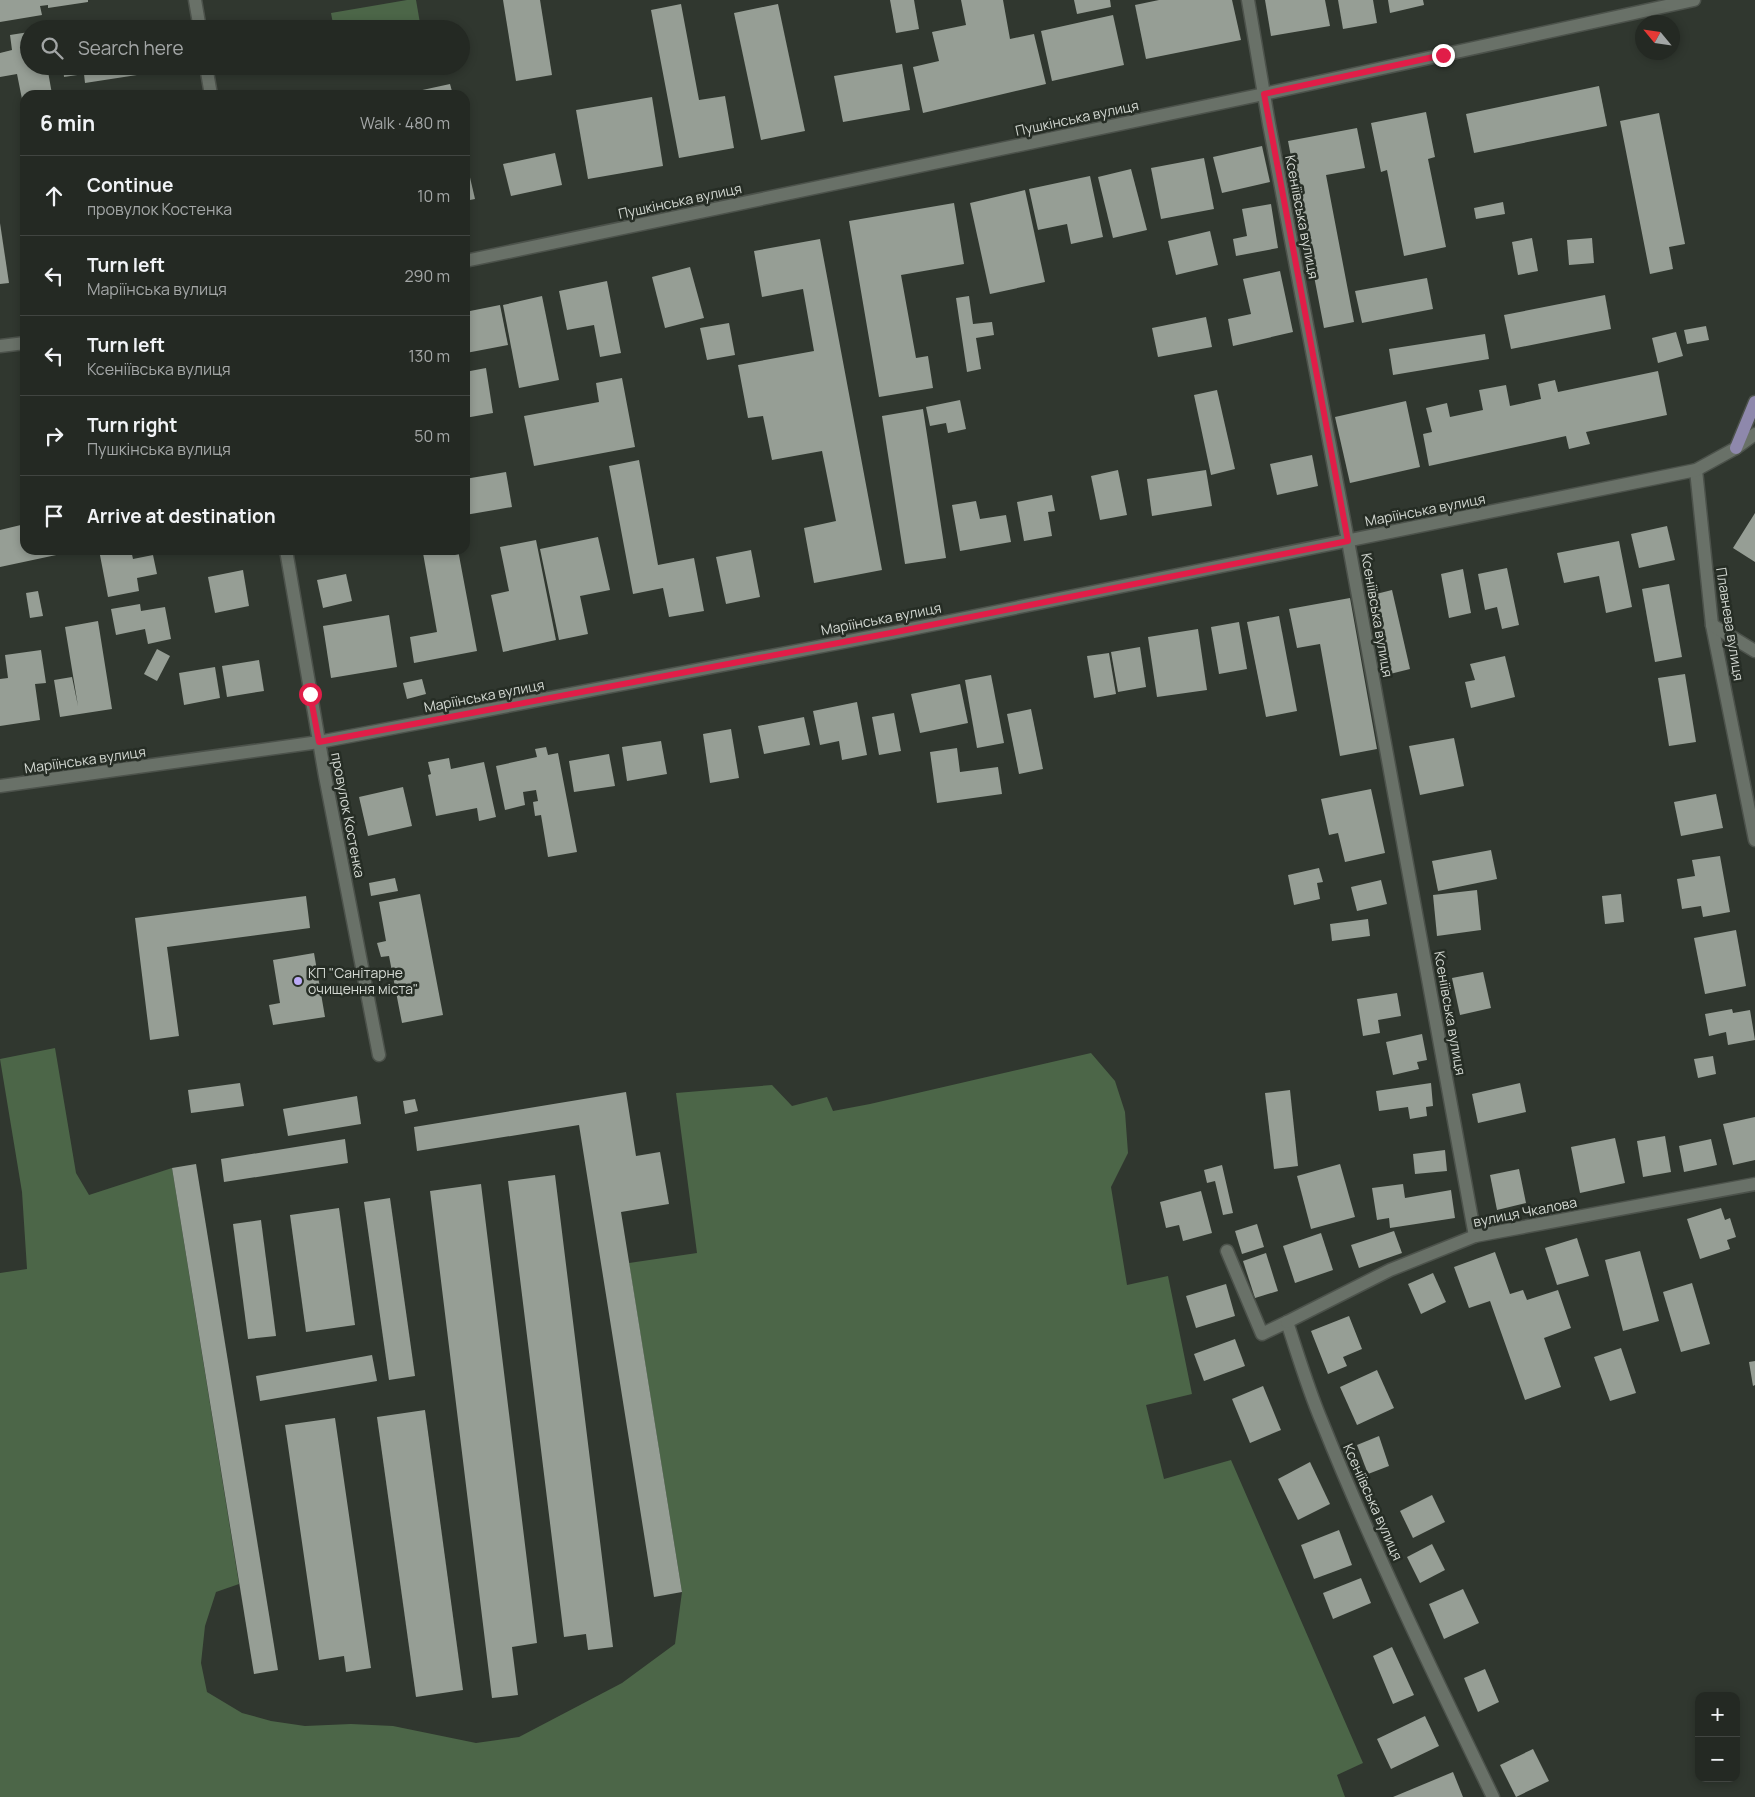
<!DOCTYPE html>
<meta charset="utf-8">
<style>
body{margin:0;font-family:Manrope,sans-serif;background:#2c312b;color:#f1f3f6}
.controls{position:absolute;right:15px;bottom:15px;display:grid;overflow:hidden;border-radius:10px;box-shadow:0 2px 8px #0003}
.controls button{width:45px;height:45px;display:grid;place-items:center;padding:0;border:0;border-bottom:1px solid #414541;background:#242923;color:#f1f3f6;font:25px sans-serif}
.compass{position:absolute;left:1635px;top:15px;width:45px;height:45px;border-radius:50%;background:#242923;box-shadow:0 2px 8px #0003;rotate:299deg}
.stop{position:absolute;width:15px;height:15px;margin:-11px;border:4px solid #e11d48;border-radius:50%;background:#fff}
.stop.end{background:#e11d48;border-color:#fff;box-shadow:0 1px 5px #0008}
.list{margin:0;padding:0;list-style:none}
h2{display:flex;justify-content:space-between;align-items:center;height:65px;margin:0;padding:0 20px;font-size:21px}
h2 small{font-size:16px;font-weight:400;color:#a3a6a6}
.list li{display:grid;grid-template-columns:32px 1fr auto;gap:15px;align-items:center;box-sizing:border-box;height:80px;padding:0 20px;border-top:1px solid #414541}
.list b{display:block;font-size:19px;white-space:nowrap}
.list p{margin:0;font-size:16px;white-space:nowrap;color:#a3a6a6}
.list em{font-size:16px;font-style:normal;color:#a3a6a6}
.icon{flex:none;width:28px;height:28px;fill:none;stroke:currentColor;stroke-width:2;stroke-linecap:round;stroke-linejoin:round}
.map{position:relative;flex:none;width:1755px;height:1797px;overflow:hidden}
.search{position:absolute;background:#242923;box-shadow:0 2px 8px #0003;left:20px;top:20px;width:450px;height:55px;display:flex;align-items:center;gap:12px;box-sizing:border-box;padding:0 18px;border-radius:28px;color:#a3a6a6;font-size:19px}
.panel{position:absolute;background:#242923;box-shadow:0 2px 8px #0003;left:20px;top:90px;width:450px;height:465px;border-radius:15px}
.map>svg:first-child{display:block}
.green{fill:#4c6648}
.building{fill:#969e95}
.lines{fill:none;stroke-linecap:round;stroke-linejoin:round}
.street-casing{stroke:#4c524b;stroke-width:15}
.secondary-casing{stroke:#4c524b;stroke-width:15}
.primary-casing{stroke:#4c524b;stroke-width:15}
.street{stroke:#697168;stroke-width:12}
.secondary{stroke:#697168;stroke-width:12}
.primary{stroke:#8e88ac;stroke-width:12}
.route{stroke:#e11d48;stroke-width:6}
.poi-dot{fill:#bbaaf6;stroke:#262d25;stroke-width:2}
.labels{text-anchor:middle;stroke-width:5;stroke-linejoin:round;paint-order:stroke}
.street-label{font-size:14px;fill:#d3d8d2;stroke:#262d25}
.poi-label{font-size:14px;fill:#d3d8d2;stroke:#262d25;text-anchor:start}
</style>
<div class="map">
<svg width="1755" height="1797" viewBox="0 0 1755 1797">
<rect width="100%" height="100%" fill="#30372f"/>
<!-- green -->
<g class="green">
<path d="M407 0H416L421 29H334L331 13Z"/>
<path d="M55 1048 76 1173 89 1195 172 1168 239 1584 216 1592 205 1626 201 1663 207 1692 242 1713 271 1721 305 1726 351 1724 393 1726 476 1743 519 1737 622 1683 675 1644 682 1592 629 1263 697 1253 676 1093 772 1085 792 1106 827 1097 833 1111 870 1104 1091 1053 1115 1081 1125 1112 1128 1153 1111 1187 1127 1285 1168 1276 1192 1394 1146 1405 1164 1479 1231 1460 1363 1763 1337 1775 1345 1797H0V1273L27 1269 22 1192 0 1059Z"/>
</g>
<!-- building -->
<g class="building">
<path d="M0 0H88V2L48 8V5L40 6 42 15 0 22Z"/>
<path d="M503 0H540L552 75 516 81Z"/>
<path d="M890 0H914L919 29 896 33Z"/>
<path d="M961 0H1003L1010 39 1034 34 1046 84 923 113 913 67 939 61 932 32 966 25Z"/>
<path d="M1074 0H1110L1111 7 1077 14Z"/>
<path d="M1159 0H1232L1241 40 1146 59 1135 5Z"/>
<path d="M1265 0H1325L1330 26 1271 36Z"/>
<path d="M1338 0H1373L1377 23 1343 29Z"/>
<path d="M1388 0H1423L1424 5 1390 13Z"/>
<path d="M681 4 699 100 725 96 734 148 679 158 651 10Z"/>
<path d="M778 4 805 131 761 140 734 13Z"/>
<path d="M1113 15 1124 65 1052 81 1041 31Z"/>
<path d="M29 32V66H47L52 94 25 95V98L22 99 17 74 0 77V53L12 50 10 35Z"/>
<path d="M902 64 910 110 843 122 834 76Z"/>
<path d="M63 66H162L163 71 85 83 84 74 64 77Z"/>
<path d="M450 84 453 95H404V94Z"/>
<path d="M1599 86 1607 126 1474 153 1466 114Z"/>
<path d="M327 92 328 95H315V94Z"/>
<path d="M652 97 663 166 588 179 576 110Z"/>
<path d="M1426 112 1435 157 1428 159 1446 247 1404 256 1387 170 1381 172 1371 123Z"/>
<path d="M1659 113 1685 244 1669 247 1673 269 1650 274 1620 121Z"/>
<path d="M1357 128 1365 168 1326 175 1354 322 1324 328 1288 141Z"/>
<path d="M1262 146 1270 182 1222 193 1213 157Z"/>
<path d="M555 153 562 185 511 196 503 164Z"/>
<path d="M465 156 475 199 465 201Z"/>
<path d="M1204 158 1214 209 1161 219 1151 168Z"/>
<path d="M1131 169 1147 230 1113 238 1098 177Z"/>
<path d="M1090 176 1103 237 1071 244 1067 224 1038 230 1029 189Z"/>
<path d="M1025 190 1045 282 990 294 970 203Z"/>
<path d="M1503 202 1505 214 1476 219 1474 208Z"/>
<path d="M954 203 964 264 901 275 916 358 928 356 933 388 879 397 849 221Z"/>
<path d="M1271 204 1278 248 1236 256 1233 239 1247 236 1242 209Z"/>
<path d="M0 223 9 283 0 284Z"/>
<path d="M1210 231 1218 265 1176 275 1168 241Z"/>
<path d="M1532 238 1538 271 1518 275 1512 242Z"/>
<path d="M1592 238 1594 263 1569 265 1567 240Z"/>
<path d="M820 239 882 570 814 583 804 528 836 521 822 451 772 460 763 416 748 418 738 365 814 351 803 289 762 297 754 251Z"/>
<path d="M690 267 704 318 665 328 652 277Z"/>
<path d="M1280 271 1293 332 1233 346 1228 319 1251 314 1243 279Z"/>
<path d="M1427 278 1433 309 1362 323 1355 291Z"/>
<path d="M607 281 621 353 600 357 594 325 567 330 559 291Z"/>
<path d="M1605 295 1611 329 1511 349 1504 315Z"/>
<path d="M542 296 559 380 519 388 503 305Z"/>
<path d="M969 296 973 324 992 322 994 335 976 338 981 369 967 372 956 298Z"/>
<path d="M500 305 508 345 466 353 465 312Z"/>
<path d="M1206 317 1212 347 1158 357 1152 328Z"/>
<path d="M729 323 735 355 707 360 700 328Z"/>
<path d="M1706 326 1709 340 1687 344 1684 330Z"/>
<path d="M1676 332 1683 356 1658 363 1652 338Z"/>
<path d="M1485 334 1489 359 1393 375 1389 349Z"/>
<path d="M486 368 493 413 465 418V372Z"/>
<path d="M1658 371 1667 415 1586 432 1590 444 1569 449 1566 436 1429 466 1423 434 1432 432 1426 408 1447 403 1450 417 1483 410 1479 390 1506 385 1510 406 1541 399 1538 384 1555 380 1558 392Z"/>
<path d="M622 378 635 447 534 466 524 416 599 402 596 383Z"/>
<path d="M1217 390 1235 469 1211 475 1194 395Z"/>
<path d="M960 400 966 429 948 433 946 423 930 426 926 407Z"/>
<path d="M1406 401 1420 467 1350 483 1335 417Z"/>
<path d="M923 409 946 558 905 564 882 416Z"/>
<path d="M1312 455 1318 486 1277 495 1270 464Z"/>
<path d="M639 460 658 565 694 558 704 611 669 617 663 588 633 594 609 466Z"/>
<path d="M1118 470 1127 515 1100 520 1091 476Z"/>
<path d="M1206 470 1212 506 1152 516 1147 479Z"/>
<path d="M506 472 512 507 465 515V479Z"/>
<path d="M1052 495 1055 511 1048 512 1052 536 1024 541 1017 502Z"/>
<path d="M976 501 980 519 1006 515 1011 542 960 551 952 505Z"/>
<path d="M1755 513V562L1733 548Z"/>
<path d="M25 524V550L75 551 0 567V530Z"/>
<path d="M1667 526 1675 560 1639 568 1631 534Z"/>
<path d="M598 537 610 590 580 596 588 634 559 640 540 549Z"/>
<path d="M536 540 556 640 503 652 491 595 509 591 500 547Z"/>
<path d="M1619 541 1632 607 1606 613 1599 576 1564 583 1557 553Z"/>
<path d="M99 550H131L133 559 153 555 157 574 137 578 139 591 108 597Z"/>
<path d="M312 550H331V551L313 555Z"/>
<path d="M437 550H458L477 651 414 663 410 637 437 632 423 553Z"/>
<path d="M751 550 760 597 726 604 716 557Z"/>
<path d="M1507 568 1519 625 1502 629 1497 607 1485 610 1478 574Z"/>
<path d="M1463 569 1471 613 1449 618 1441 574Z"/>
<path d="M243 570 249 606 215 613 208 577Z"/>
<path d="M346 574 352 601 323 608 317 580Z"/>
<path d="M1669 584 1682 657 1655 662 1642 589Z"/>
<path d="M1392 590 1410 669 1390 674 1372 595Z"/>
<path d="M38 591 43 616 30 618 26 593Z"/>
<path d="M1350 598 1377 749 1340 756 1320 644 1297 648 1289 609Z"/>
<path d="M140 604 141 611 165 607 171 639 148 644 145 629 116 635 111 609Z"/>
<path d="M389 615 397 667 331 678 323 626Z"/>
<path d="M1279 616 1297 711 1266 717 1247 622Z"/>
<path d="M98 621 112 709 60 717 54 680 72 677 78 706 65 627Z"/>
<path d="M1239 622 1247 669 1219 674 1211 627Z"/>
<path d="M1198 629 1207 690 1157 697 1148 637Z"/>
<path d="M1140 647 1146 687 1118 692 1111 652Z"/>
<path d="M157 649 170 656 157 681 144 674Z"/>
<path d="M41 650 46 683 35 684 40 720 0 726V679L8 678 5 655Z"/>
<path d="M1109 653 1116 694 1094 698 1087 656Z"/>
<path d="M1505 656 1515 697 1471 708 1465 682 1475 680 1470 664Z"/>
<path d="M259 660 264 691 227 697 222 666Z"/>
<path d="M215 667 220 698 184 705 179 673Z"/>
<path d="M1685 674 1696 742 1669 746 1658 678Z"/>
<path d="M991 675 1004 743 977 748 965 680Z"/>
<path d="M422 679 426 694 407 699 403 683Z"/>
<path d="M960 684 968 723 920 733 911 694Z"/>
<path d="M857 702 867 755 842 760 839 741 820 745 813 711Z"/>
<path d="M1031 709 1043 769 1019 774 1007 714Z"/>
<path d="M894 713 901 751 879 755 872 717Z"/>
<path d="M804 717 810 745 764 754 758 726Z"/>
<path d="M731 729 739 778 710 783 703 734Z"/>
<path d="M1454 738 1464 786 1420 795 1409 746Z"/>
<path d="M661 741 667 774 627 781 622 747Z"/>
<path d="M546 747 548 755 558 753 577 852 548 857 541 815 535 816 533 802 538 801 536 790 523 792 525 805 505 810 496 766 537 757 535 749Z"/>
<path d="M957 748 960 772 998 767 1002 794 937 803 930 752Z"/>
<path d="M609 754 615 786 574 792 569 761Z"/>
<path d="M449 758 451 769 484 762 496 817 479 821 477 808 436 816 428 775 431 774 428 762Z"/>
<path d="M403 787 412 826 368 836 359 797Z"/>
<path d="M1371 789 1385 853 1345 862 1338 833 1329 835 1321 799Z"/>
<path d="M1716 794 1723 828 1681 836 1674 802Z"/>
<path d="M1491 850 1497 879 1438 891 1432 861Z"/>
<path d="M1720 856 1730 912 1703 917 1701 906 1682 909 1677 879 1695 876 1692 860Z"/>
<path d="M1319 868 1323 882 1317 883 1320 899 1294 905 1288 875Z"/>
<path d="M395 878 398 891 371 896 369 883Z"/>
<path d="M1381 880 1387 904 1357 911 1351 887Z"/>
<path d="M1477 890 1481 930 1437 936 1433 895Z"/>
<path d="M420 894 443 1015 402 1023 389 956 381 957 377 943 386 941 379 902Z"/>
<path d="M1621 894 1624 922 1605 924 1602 896Z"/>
<path d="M306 896 310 928 167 947 179 1036 150 1040 135 918Z"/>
<path d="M1368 919 1370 936 1332 941 1330 924Z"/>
<path d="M1736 930 1746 986 1705 994 1694 938Z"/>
<path d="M314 953 325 1017 273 1025 269 1005 280 1003 273 960Z"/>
<path d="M1483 972 1491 1008 1460 1015 1452 978Z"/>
<path d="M1397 993 1401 1016 1378 1020 1380 1033 1363 1036 1357 999Z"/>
<path d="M1732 1009 1733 1013 1750 1010 1755 1040 1728 1045 1726 1032 1709 1036 1705 1014Z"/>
<path d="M1422 1034 1427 1060 1417 1062 1419 1069 1393 1075 1386 1042Z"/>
<path d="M1713 1056 1716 1074 1698 1078 1694 1059Z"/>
<path d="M240 1083 244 1106 191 1113 188 1090Z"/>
<path d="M1431 1083 1433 1106 1426 1107 1427 1116 1410 1119 1408 1107 1379 1111 1376 1091Z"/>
<path d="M1520 1083 1526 1112 1478 1123 1472 1094Z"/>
<path d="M1290 1090 1298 1166 1274 1169 1265 1093Z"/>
<path d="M626 1092 636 1156 660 1152 669 1204 621 1212 682 1592 654 1597 579 1125 417 1151 414 1127Z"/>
<path d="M357 1096 361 1124 288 1136 283 1109Z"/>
<path d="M415 1099 418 1111 405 1114 403 1101Z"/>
<path d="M1755 1117V1160L1733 1165 1723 1124Z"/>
<path d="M1665 1136 1671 1172 1643 1177 1637 1141Z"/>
<path d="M1615 1138 1625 1183 1580 1193 1571 1147Z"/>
<path d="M345 1139 348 1163 224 1182 221 1159Z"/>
<path d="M1711 1139 1717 1165 1684 1172 1679 1146Z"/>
<path d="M1445 1150 1447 1171 1415 1174 1413 1154Z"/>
<path d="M196 1164 278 1670 254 1674 172 1168Z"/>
<path d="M1340 1164 1355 1217 1311 1229 1297 1176Z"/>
<path d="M1222 1165 1233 1213 1223 1215 1215 1181 1207 1183 1204 1170Z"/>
<path d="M1519 1169 1526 1203 1497 1210 1490 1175Z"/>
<path d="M555 1175 613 1647 588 1650 586 1634 564 1637 508 1181Z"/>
<path d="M481 1184 537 1643 512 1647 518 1695 492 1698 430 1191Z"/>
<path d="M1403 1184 1405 1198 1451 1190 1455 1218 1390 1228 1389 1218 1377 1220 1372 1188Z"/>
<path d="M1201 1191 1212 1233 1183 1241 1179 1225 1166 1228 1160 1202Z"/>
<path d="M390 1198 415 1376 389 1380 364 1202Z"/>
<path d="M339 1208 355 1325 306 1332 290 1215Z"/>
<path d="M1721 1208 1725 1220 1730 1218 1736 1237 1727 1240 1730 1249 1700 1259 1687 1219Z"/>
<path d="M261 1220 276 1336 248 1339 233 1224Z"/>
<path d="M1257 1224 1264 1247 1242 1254 1235 1231Z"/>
<path d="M1394 1231 1402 1253 1359 1268 1351 1245Z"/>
<path d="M1321 1233 1333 1270 1295 1283 1283 1246Z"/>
<path d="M1577 1238 1589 1276 1557 1285 1545 1248Z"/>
<path d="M1640 1251 1659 1321 1623 1331 1605 1260Z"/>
<path d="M1495 1252 1510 1294 1523 1290 1527 1300 1558 1290 1571 1328 1544 1338 1561 1387 1525 1400 1490 1301 1469 1308 1454 1267Z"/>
<path d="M1266 1253 1278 1291 1255 1298 1243 1261Z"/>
<path d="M1433 1273 1446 1302 1421 1314 1408 1284Z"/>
<path d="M1692 1283 1710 1344 1681 1352 1663 1292Z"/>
<path d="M1226 1284 1235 1316 1196 1328 1186 1296Z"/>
<path d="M1349 1316 1362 1349 1343 1357 1347 1366 1328 1374 1311 1331Z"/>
<path d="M1235 1339 1245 1366 1204 1381 1194 1354Z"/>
<path d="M1621 1348 1636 1393 1610 1401 1594 1357Z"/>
<path d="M372 1355 377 1381 260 1401 256 1376Z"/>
<path d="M1755 1361V1385L1753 1386 1749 1362Z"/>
<path d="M1377 1370 1394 1408 1357 1425 1340 1387Z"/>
<path d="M1263 1386 1281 1430 1250 1443 1232 1399Z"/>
<path d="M425 1410 463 1690 416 1697 377 1417Z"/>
<path d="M335 1418 371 1668 346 1672 344 1656 319 1660 285 1425Z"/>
<path d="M1379 1436 1389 1466 1368 1474 1357 1445Z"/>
<path d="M1310 1462 1330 1504 1298 1520 1278 1479Z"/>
<path d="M1432 1495 1445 1522 1413 1538 1400 1511Z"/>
<path d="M1339 1530 1352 1565 1314 1579 1301 1545Z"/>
<path d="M1432 1544 1445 1570 1420 1583 1407 1557Z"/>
<path d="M1361 1578 1371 1603 1333 1619 1323 1593Z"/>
<path d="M1463 1589 1479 1623 1444 1639 1429 1604Z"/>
<path d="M1392 1647 1414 1695 1393 1704 1373 1656Z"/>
<path d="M1485 1669 1499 1702 1478 1712 1464 1678Z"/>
<path d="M1425 1716 1439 1746 1391 1769 1377 1739Z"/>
<path d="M1533 1749 1549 1781 1516 1797 1500 1765Z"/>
<path d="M1453 1772 1463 1797H1393Z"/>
</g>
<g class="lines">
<!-- street casing -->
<g class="street-casing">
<g id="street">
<path d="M195 0 200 29"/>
<path d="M1248 0 1269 124 1348 541 1475 1236"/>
<path d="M206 66 211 95"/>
<path d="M465 261 1264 94 1694 0"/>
<path d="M0 346 25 343"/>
<path d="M1696 470 1712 625 1755 840"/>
<path d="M286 550 325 776 379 1055"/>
<path d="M1712 625 1755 651"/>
<path d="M1227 1251 1262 1334 1287 1322C1298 1355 1308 1389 1322 1422 1373 1549 1433 1673 1493 1797"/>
<path d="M1287 1322 1390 1270 1475 1236 1755 1184"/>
</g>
</g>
<!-- secondary casing -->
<g class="secondary-casing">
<path id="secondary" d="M0 786 319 742 896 632 1696 470 1736 448 1755 434"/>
</g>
<!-- primary casing -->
<g class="primary-casing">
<path id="primary" d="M1736 448 1755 402"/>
</g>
<!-- street -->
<use href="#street" class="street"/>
<!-- secondary -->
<use href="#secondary" class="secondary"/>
<!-- primary -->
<use href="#primary" class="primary"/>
</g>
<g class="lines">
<!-- route -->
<path class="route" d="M310 694 319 742 896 632 1348 541 1264 94 1443 55"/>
</g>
<!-- markers -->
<circle class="poi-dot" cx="298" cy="981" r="5"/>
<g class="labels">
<!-- street labels -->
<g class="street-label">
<text transform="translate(1077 118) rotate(-12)" y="5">Пушкінська вулиця</text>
<text transform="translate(680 201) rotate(-12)" y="5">Пушкінська вулиця</text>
<text transform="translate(1302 217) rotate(79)" y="5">Ксеніївська вулиця</text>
<text transform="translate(1425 510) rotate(-11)" y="5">Маріїнська вулиця</text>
<text transform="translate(1377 615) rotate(80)" y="5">Ксеніївська вулиця</text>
<text transform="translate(881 619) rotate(-11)" y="5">Маріїнська вулиця</text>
<text transform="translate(1730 624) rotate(81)" y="5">Плавнева вулиця</text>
<text transform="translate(484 696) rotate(-11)" y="5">Маріїнська вулиця</text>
<text transform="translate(85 760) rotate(-8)" y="5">Маріїнська вулиця</text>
<text transform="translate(348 815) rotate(79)" y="5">провулок Костенка</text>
<text transform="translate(1450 1013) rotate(80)" y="5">Ксеніївська вулиця</text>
<text transform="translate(1525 1212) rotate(-11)" y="5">вулиця Чкалова</text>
<text transform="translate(1373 1502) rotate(66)" y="5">Ксеніївська вулиця</text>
</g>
<!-- poi labels -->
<g class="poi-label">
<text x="308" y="978">КП "Санітарне<tspan x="308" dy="16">очищення міста"</tspan></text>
</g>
</g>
</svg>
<div class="controls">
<button>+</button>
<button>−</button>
</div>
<svg class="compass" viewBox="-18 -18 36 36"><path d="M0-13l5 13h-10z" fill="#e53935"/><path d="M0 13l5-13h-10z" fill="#a3a6a6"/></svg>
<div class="stop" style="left:310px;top:694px"></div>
<div class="stop end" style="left:1443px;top:55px"></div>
<div class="search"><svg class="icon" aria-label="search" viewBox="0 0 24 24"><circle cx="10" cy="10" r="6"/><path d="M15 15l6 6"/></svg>Search here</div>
<section class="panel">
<h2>6 min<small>Walk · 480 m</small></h2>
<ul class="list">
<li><svg class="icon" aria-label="ahead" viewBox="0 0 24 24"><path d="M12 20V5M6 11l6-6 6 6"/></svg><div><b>Continue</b><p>провулок Костенка</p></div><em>10 m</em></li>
<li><svg class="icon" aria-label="left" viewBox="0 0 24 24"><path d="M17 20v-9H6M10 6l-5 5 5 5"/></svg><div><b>Turn left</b><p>Маріїнська вулиця</p></div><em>290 m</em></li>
<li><svg class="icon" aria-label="left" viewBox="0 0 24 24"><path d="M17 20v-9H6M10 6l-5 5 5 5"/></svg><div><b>Turn left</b><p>Ксеніївська вулиця</p></div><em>130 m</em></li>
<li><svg class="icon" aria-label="right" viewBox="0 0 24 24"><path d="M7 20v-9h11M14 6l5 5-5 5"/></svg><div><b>Turn right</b><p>Пушкінська вулиця</p></div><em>50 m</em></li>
<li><svg class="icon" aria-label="arrive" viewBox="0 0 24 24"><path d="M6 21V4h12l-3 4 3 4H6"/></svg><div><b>Arrive at destination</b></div></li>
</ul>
</section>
</div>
